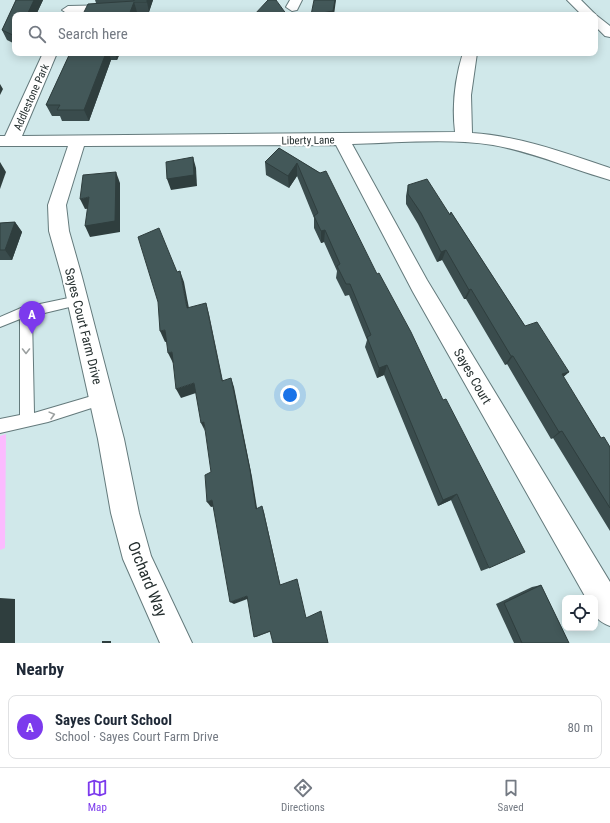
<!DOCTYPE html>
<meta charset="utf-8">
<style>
body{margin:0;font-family:"Roboto Condensed",sans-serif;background:#f6f6f7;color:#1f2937}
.controls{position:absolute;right:12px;bottom:12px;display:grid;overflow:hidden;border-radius:8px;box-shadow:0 2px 10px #0003}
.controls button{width:36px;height:36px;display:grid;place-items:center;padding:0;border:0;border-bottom:1px solid #e0e1e3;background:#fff;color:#1f2937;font:20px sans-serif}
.you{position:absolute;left:290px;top:395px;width:14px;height:14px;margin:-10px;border:3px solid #fff;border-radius:50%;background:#1a73e8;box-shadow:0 0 0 6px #1a73e833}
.badge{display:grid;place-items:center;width:26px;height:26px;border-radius:50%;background:#7c3aed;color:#fff;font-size:13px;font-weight:700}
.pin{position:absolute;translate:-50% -33px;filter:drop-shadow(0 1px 2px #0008)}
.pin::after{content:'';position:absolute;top:21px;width:14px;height:12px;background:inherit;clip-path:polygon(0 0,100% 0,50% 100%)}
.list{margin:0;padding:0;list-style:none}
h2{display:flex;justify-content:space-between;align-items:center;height:52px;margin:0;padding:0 16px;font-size:17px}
h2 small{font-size:13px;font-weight:400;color:#747a83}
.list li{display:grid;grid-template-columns:26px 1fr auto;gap:12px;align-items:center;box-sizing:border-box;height:64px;margin:0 8px 8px;padding:0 8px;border:1px solid #e0e1e3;border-radius:8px}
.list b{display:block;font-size:15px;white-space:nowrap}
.list p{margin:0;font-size:13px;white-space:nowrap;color:#747a83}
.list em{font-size:13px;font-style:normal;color:#747a83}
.icon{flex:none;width:22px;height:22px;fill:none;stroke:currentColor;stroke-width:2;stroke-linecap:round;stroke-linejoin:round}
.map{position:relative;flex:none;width:610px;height:643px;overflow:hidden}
.search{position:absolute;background:#fff;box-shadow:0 2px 10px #0003;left:12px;right:12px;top:12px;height:44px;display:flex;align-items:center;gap:10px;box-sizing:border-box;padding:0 14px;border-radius:8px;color:#747a83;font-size:15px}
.sheet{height:124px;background:#fff}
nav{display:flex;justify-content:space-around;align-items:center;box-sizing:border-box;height:56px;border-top:1px solid #e0e1e3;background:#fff;font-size:11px;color:#747a83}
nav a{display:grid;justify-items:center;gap:2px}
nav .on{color:#7c3aed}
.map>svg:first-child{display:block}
.green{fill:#fbbbff}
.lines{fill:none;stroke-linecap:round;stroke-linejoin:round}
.lane-casing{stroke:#647a7c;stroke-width:2}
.street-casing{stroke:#647a7c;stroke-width:2}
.primary-casing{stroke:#647a7c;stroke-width:2}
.lane{fill:#fff;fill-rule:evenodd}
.street{fill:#fff;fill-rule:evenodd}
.primary{fill:#fff;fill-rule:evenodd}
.wall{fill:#3a4c4d}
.shaded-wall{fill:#2f3e3e}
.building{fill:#435859;stroke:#2f3e3e}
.oneway{stroke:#9ca1a1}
.labels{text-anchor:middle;stroke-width:4;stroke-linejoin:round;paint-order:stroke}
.far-street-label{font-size:11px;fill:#242e2e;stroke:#fff}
.street-label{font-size:13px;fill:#242e2e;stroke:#fff}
.near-street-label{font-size:16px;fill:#242e2e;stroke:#fff}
</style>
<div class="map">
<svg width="610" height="643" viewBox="0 0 610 643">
<rect width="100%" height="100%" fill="#d0e8ea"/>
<!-- green -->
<path class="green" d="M6 434 5 548 0 550V436Z"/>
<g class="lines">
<!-- lane casing -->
<g class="lane-casing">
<path id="lane" d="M78 296 82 298 84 301 82 304 32 316 34 413 102 393 107 395 109 399 107 403 48 422 0 433V419L20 415V319L0 327V317L21 308Z"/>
</g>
<!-- street casing -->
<g class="street-casing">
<g id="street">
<path d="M290 0H302L297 10 292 11 286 7Z"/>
<path d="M115 5 120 6 121 9 120 12 68 14 62 10 68 6Z"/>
<path d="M43 53H57L22 136 455 132C452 107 455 78 463 53H477L471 95 472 133C519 136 565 153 610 168V180C571 169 533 152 493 145 447 138 398 143 352 144L427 280 610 582V626C593 619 595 615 595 598H586L413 292 336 145 84 146 66 205 69 231 82 277 124 439 139 513 151 556 192 643H160L123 559 111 513 98 439 62 277 49 231 48 205 68 146H0V136H5Z"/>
</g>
</g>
<!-- primary casing -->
<g class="primary-casing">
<path id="primary" d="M567 0H581L596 15 610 26V37L605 36 595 26V15H582Z"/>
</g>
<!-- lane -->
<use href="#lane" class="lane"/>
<!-- street -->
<use href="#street" class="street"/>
<!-- primary -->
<use href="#primary" class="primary"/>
</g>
<!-- wall -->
<g class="wall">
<path d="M16 0H43L36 15H15V44L7 40 2 30Z"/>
<path d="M95 0H153L149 12H137L136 15H84L83 14 96 3Z"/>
<path d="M70 53H120L117 60H111L89 121H62L60 116H52L46 105Z"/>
<path d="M279 148 320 173 489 568 481 571 451 500 438 506 384 375 377 378 365 347 367 340 349 295 345 296 336 278 337 271 324 242 321 243 314 228V218L297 176 289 188 266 175 265 162Z"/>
<path d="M408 185 450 214 451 212 525 326 569 372 563 377 601 438 610 447V531L553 438 551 439 507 364 505 365 466 299H464L442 260 437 262 418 224 406 204V196Z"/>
<path d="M15 222 22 232 12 260H0V223Z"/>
<path d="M541 585 569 643H514L496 604 532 587Z"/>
</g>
<!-- shaded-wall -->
<g class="shaded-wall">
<path d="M34 0H43L36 15H27Z"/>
<path d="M147 0H153L149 12 147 2Z"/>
<path d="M335 0H336L334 15H311Z"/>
<path d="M134 2 137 12 136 15H129Z"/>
<path d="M106 53H109L111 60 89 121 84 110Z"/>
<path d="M115 53H120L117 60Z"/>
<path d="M0 84 3 89 0 95Z"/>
<path d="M193 157 196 168 197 186 171 190 167 179Z"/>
<path d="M0 162 6 172 0 189Z"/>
<path d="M297 163V176L289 188 288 176Z"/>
<path d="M116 172 120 183V232L90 237 85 226Z"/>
<path d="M89 197 94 208 85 209 80 199Z"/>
<path d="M15 222 22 232 12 260 5 250Z"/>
<path d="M325 230 324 242 321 243V231Z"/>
<path d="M446 250 442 260 437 262 441 252Z"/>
<path d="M180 271 184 282 191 319 187 308Z"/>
<path d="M471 289 466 299H464L469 290Z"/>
<path d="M206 303 209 314 225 391 222 381Z"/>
<path d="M165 330 170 341 165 342 160 331Z"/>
<path d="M172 352 177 362 173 363 168 353Z"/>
<path d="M511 356H513L507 364 505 365Z"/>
<path d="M387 365 384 375 377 378 379 368Z"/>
<path d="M569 372 560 380 562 374Z"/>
<path d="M231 378 234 387 252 477 258 514 256 509Z"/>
<path d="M194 383 199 392 181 398 176 389Z"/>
<path d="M204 422 205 431 201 423Z"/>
<path d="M562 431 553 438 551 439 559 432Z"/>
<path d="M457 494 451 500 438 506 443 500Z"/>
<path d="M212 500 216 506 211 507 207 502Z"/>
<path d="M262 506 264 512 281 588 280 585Z"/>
<path d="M247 596 250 598 234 604 230 602Z"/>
<path d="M0 598 15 599V643H0Z"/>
<path d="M270 631H272L256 637H254Z"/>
<rect x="102" y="641" width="9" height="2"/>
</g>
<!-- building -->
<g class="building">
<path d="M16 0H34L27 15H15V36L2 30Z"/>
<path d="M134 0H147V2H134L129 15H87V14H83L88 4 134 1Z"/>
<path d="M268 0H276L287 15H254Z"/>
<path d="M314 0H335L333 11 311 15Z"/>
<path d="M70 53H106L84 110H57L60 105H46Z"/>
<path d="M279 148 320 173 326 171 377 274 379 273 411 332 443 400 446 399 525 552 489 568 457 494 443 500 387 365 379 368 367 337 371 335 350 284H346L337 266 340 264 325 230 321 231 314 216 318 213 297 163 288 176 265 162Z"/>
<path d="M193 157 194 175 167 179 166 162Z"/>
<path d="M116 172 115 221 85 226 89 197 80 199 83 175Z"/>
<path d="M427 179 450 215 451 212 525 326 537 322 569 372 562 374 601 438 604 437 610 447V508L562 431 559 432 513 356H511L471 289 469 290 446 250 441 252 421 213 408 194V185Z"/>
<path d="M15 222 5 250H0V223Z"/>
<path d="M159 228 177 272 180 271 187 308 206 303 222 381 231 378 250 470 256 509 262 506 280 585 297 579 306 618 321 611 328 643H273L270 631 254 637 247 596 230 602 212 500 207 502 205 475 211 472 204 422 201 423 194 383 176 389 172 352 168 353 165 330 160 331 158 302 138 237Z"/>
<path d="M541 585 569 643H522L504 603Z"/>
</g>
<!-- one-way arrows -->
<defs><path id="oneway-chevron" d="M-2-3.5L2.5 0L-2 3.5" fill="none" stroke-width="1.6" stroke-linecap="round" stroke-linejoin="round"/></defs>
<g class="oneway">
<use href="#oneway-chevron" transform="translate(26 351) rotate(90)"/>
<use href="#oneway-chevron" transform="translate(52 415) rotate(-15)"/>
</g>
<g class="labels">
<!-- far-street labels -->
<g class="far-street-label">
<text transform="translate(31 97) rotate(-66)" y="4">Addlestone Park</text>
<text transform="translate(308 140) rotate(-1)" y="4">Liberty Lane</text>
</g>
<!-- street labels -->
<g class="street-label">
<text transform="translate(84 326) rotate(76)" y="5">Sayes Court Farm Drive</text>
<text transform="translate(473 376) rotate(60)" y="5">Sayes Court</text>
</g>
<!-- near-street labels -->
<g class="near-street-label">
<text transform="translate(148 579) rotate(68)" y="6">Orchard Way</text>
</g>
</g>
</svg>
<div class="controls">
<button><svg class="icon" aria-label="locate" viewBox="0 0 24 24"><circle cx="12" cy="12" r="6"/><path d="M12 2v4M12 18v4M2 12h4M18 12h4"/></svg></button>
</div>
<div class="you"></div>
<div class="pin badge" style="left:32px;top:334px">A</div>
<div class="search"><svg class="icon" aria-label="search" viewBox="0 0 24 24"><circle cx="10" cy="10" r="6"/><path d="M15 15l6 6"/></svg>Search here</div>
</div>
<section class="sheet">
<h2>Nearby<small></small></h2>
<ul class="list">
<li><span class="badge">A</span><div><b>Sayes Court School</b><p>School · Sayes Court Farm Drive</p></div><em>80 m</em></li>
</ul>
</section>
<nav>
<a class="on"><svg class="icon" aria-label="map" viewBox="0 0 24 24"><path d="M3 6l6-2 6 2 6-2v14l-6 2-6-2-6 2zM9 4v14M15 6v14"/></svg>Map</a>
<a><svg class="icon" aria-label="directions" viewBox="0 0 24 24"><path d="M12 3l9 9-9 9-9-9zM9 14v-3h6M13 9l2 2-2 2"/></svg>Directions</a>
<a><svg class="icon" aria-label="saved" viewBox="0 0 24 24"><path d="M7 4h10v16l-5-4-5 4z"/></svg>Saved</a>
</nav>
